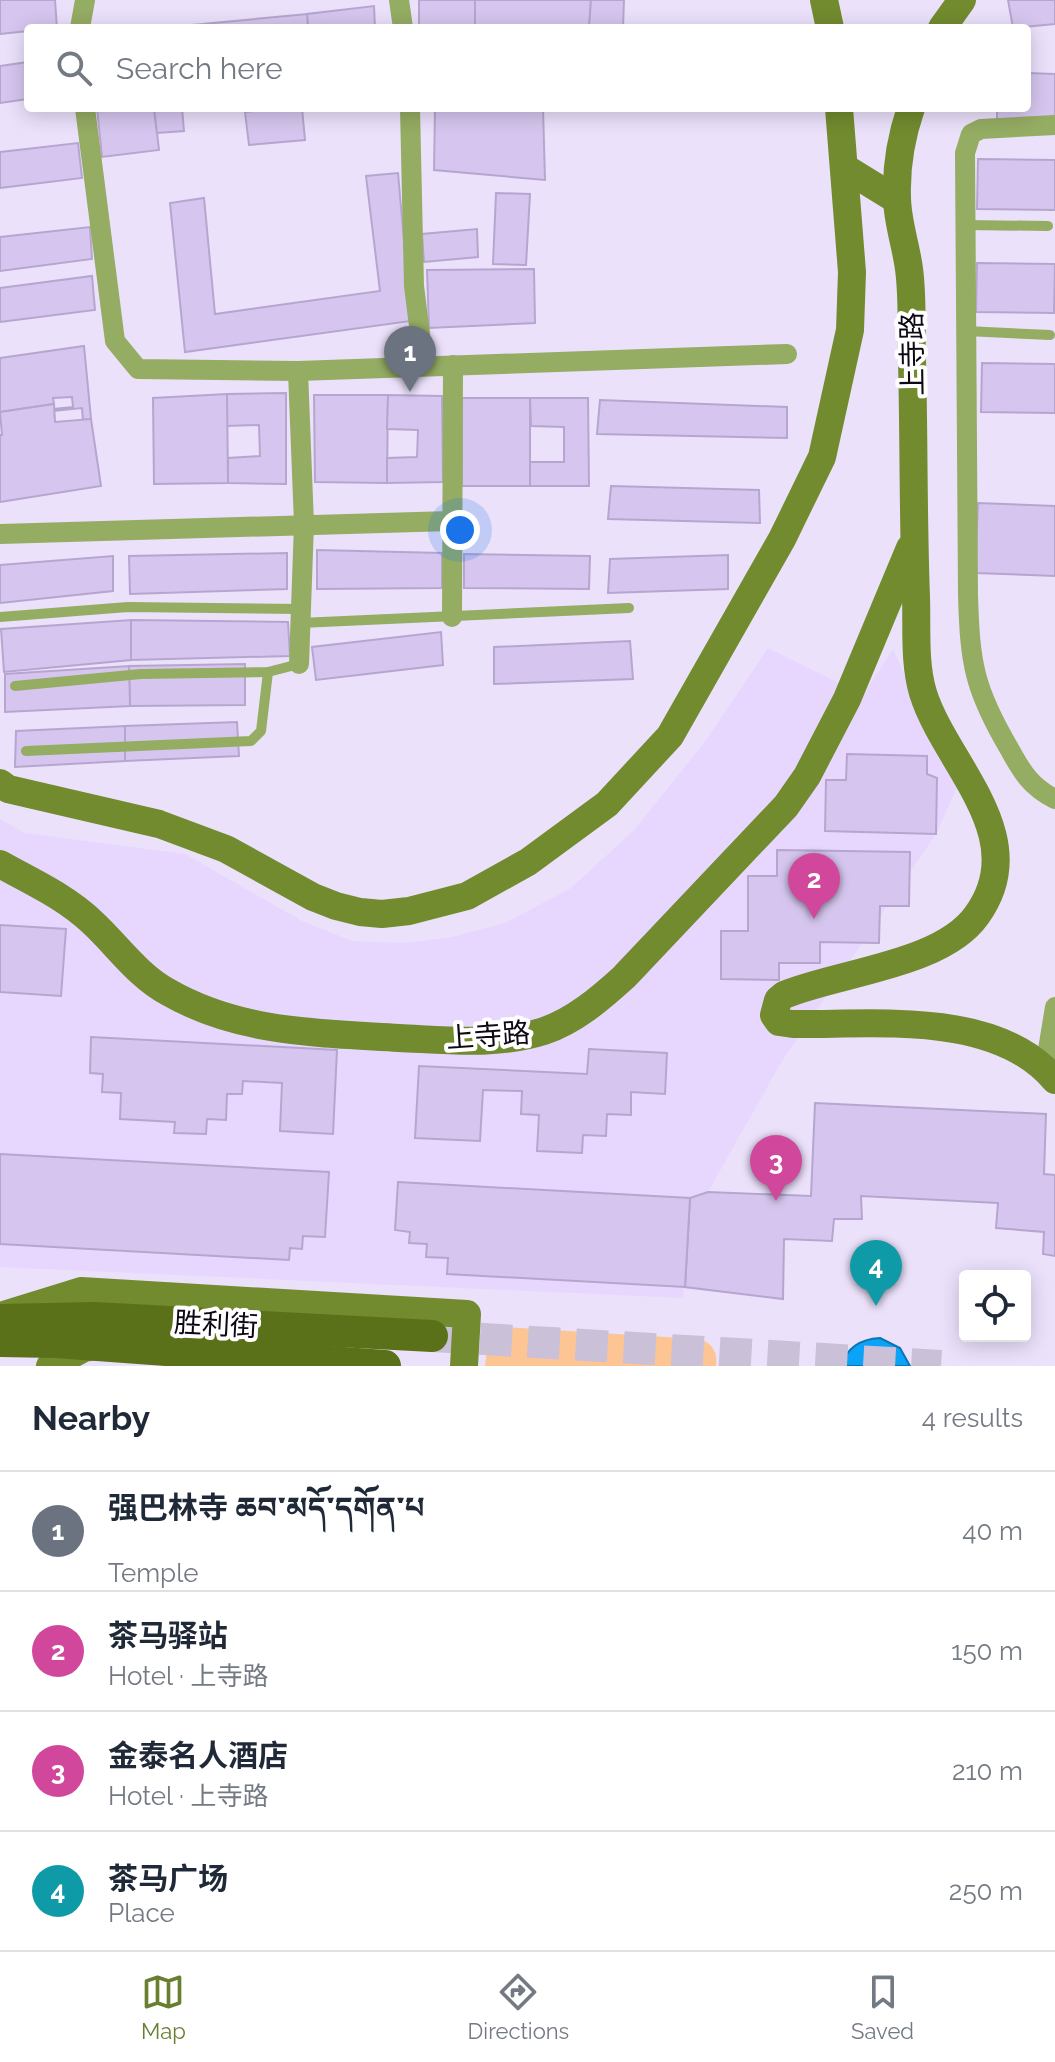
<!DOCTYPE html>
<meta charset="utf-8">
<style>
body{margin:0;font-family:Raleway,"Noto Sans SC","Noto Serif Tibetan",sans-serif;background:#f2f2f3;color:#1f2937}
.controls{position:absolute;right:24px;bottom:24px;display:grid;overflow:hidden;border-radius:8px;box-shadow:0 4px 20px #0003}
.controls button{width:72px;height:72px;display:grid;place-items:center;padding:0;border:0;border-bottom:2px solid #e0e1e3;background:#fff;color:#1f2937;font:40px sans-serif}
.you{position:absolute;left:460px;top:530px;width:28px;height:28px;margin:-20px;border:6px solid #fff;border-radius:50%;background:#1a73e8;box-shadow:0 0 0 12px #1a73e833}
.badge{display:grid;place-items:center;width:52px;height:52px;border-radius:50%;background:#697f30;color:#fff;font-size:26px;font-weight:700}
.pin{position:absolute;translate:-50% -66px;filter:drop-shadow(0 2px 4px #0008)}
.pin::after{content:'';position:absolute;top:42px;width:28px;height:24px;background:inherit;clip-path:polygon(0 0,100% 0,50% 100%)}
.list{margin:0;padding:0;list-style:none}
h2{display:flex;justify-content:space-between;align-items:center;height:104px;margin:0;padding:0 32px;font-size:34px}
h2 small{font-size:26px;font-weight:400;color:#747a83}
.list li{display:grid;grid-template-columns:52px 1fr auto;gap:24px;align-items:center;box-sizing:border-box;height:120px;padding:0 32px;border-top:2px solid #e0e1e3}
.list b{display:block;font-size:30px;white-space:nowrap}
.list p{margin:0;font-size:26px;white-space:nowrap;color:#747a83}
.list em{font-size:26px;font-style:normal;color:#747a83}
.icon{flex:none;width:44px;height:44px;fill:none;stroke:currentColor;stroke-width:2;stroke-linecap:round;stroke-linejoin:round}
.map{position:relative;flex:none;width:1055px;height:1366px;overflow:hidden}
.search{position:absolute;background:#fff;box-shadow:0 4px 20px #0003;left:24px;right:24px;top:24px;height:88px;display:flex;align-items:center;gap:20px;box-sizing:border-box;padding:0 28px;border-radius:8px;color:#747a83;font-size:30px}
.sheet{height:584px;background:#fff}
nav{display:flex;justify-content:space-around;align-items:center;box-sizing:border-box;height:112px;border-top:2px solid #e0e1e3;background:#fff;font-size:22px;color:#747a83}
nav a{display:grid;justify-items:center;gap:4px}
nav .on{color:#697f30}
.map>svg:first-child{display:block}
.built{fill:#e7d7ff}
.green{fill:#fdc593}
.water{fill:#0ba3f7;stroke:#0c74b3;stroke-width:2}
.building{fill:#d6c6ef;stroke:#b6a6cf;stroke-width:2}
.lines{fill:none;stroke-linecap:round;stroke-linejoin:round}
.primary-tunnel{stroke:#cac0d8;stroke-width:32;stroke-dasharray:32 16;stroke-linecap:butt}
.lane{stroke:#95ac63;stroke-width:10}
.street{stroke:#95ac63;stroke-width:20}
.secondary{stroke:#728b2e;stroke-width:28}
.primary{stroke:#5b7119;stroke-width:32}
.labels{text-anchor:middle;stroke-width:8;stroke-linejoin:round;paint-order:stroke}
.street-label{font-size:28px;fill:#0e0815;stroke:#fff}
</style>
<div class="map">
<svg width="1055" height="1366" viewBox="0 0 1055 1366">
<rect width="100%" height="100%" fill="#ebe1fb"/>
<!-- built -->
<path class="built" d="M768 648 863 695 893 649 933 739 959 783 936 834 782 1061 708 1192 690 1198 683 1298 0 1267V819L25 833 185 854 302 921 352 941 405 943 452 937 505 923 571 888 635 829 704 743Z"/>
<!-- green -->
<path class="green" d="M490 1326 698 1339C712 1342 718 1352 716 1366H485Z"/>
<!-- water -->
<path class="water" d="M880 1338 900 1348 910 1366H841C847 1347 861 1339 880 1338Z"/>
<!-- building -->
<g class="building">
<path d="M0 0H55L57 28H28V31L0 34Z"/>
<rect x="419" y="0" width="56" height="28"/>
<path d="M475 0H591L589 28H475Z"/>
<path d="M591 0H624L623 28H589Z"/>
<path d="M1008 0H1055V24L1013 28Z"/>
<path d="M374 6 375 28H327V25L308 28 307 14Z"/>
<path d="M307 14 308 28H203V24Z"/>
<path d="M203 24V28H151Z"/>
<path d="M28 62V99L0 103V66Z"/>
<path d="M1027 73 1055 74V131L997 130V108H1027Z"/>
<path d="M97 108H154L159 150 102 157Z"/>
<path d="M154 108H182L184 131 157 133Z"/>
<path d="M280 108H302L305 140 249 145 245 112Z"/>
<path d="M435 108H543L545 180 434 170Z"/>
<path d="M78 143 82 178 0 188V152Z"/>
<path d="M978 159 1055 160V210L977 209Z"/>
<path d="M398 173 411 321 185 352 170 203 204 198 215 314 380 291 366 176Z"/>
<path d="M496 193 530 194 526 265 493 264Z"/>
<path d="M90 227 92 259 0 271V237Z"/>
<path d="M477 229 478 257 424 262 422 234Z"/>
<path d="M977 263 1055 264 1054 313 976 312Z"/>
<path d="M534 269 535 323 429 328 427 270Z"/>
<path d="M92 276 95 310 0 322V288Z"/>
<path d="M84 346 91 419 83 420 82 408 54 411V409L73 407 72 397 53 398 54 404 0 412V358Z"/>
<path d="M982 363 1055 364V413L981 412Z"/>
<path d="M286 393V484L228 483V458L260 456 259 425 226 426 227 394Z"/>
<path d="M227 394 228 483 154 484 153 398Z"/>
<path d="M314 395H388L387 483 315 482Z"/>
<path d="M388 395 442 396 443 482 387 483V458L417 457 418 430 387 429Z"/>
<rect x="462" y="398" width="68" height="88"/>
<path d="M530 398H588L589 486H530V462H564V427L531 426Z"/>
<path d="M600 400 787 407V438L597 434Z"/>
<path d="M54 404 55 422 91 419 101 486 0 502V435H2L0 412Z"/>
<path d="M611 486 759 490 760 523 608 519Z"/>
<path d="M978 503 1055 506V576L975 573Z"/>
<path d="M317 550 442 553V588L317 589Z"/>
<path d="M287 553V589L130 594 129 556Z"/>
<path d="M464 554 590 556 589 589 464 588Z"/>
<path d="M728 555V589L608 593 610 559Z"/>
<path d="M113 556V591L0 603V565Z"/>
<path d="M131 620V660L4 672 1 629Z"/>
<path d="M131 620 288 622 290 656 131 660Z"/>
<path d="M441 632 443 665 316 680 312 647Z"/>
<path d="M630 641 633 679 494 684V647Z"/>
<path d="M245 664V705L130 706 129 666Z"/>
<path d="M129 666 130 706 5 712V674Z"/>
<path d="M237 722 239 756 125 761V726Z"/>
<path d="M125 726V761L15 767 16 731Z"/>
<path d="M847 754 927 756V774L937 778 936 834 825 831 826 780H846Z"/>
<path d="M777 850 910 852 909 906H880L879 943 820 942V963H779V980L721 979V931H748V876H777Z"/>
<path d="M0 925 66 929 61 996 0 992Z"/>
<path d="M91 1037 337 1050 333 1134 280 1131 282 1083 243 1081 242 1094H227L226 1120 207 1119 206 1134 174 1133 175 1122 120 1119 121 1093 102 1092 103 1074 90 1073Z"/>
<path d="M589 1049 667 1053 665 1094 631 1092V1115L607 1114 606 1136 583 1135 582 1153 537 1151 539 1115 521 1114 522 1091 483 1090 480 1141 415 1138 419 1066 587 1074Z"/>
<path d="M815 1103 1046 1114 1044 1174 1055 1175V1256L1043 1254 1044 1232 996 1228 998 1203 861 1196 862 1219H834L832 1241 784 1239 783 1299 685 1287 690 1198 708 1192 811 1196Z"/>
<path d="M0 1154 329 1172 325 1237 303 1236 302 1249 290 1248 289 1260 0 1244Z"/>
<path d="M398 1182 690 1198 685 1287 447 1274 448 1258 426 1257 427 1244 409 1243 410 1232 395 1230Z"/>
</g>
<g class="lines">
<!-- primary-tunnel -->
<path class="primary-tunnel" d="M432 1336 941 1366"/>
<!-- lane -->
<g class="lane">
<path d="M965 225 1048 226"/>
<path d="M966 331 1050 335"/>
<path d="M0 617 128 607 301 609"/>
<path d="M300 623 629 608"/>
<path d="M15 686 141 674 268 672 299 664"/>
<path d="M26 751 251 741 261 731 268 672"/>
</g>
<!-- street -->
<g class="street">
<path d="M399 0 403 28"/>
<path d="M80 28 85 0"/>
<path d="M85 108 115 341 138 369 298 371 787 354"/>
<path d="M410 108 414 286 424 366"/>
<path d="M1055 125 981 129 971 134 965 153 968 595C970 664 974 689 1010 750 1022 772 1031 787 1055 799"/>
<path d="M298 371 304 524 299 664"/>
<path d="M0 534 451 521"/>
<path d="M452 617 453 365"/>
<path d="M1045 1068 1055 1007"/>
</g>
<!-- secondary -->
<g class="secondary">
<path d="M824 0 830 28"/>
<path d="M942 28 962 0"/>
<path d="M911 108C901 137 896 166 897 197 897 221 906 245 909 269 913 298 911 330 912 360 914 439 913 518 916 597 917 628 914 663 923 693 945 764 1034 836 977 915 942 965 840 972 784 995L778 1000 774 1015 779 1022 793 1024C876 1025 996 1010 1055 1080"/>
<path d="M845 168 897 200"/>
<path d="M0 783 8 789 159 824 226 849 313 897 336 906 360 912 382 914 409 911 467 896 528 862 607 804 670 736 782 539 822 457 850 330 852 272 839 108"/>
<path d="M0 864C32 882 66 897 92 922 118 946 137 975 168 992 239 1033 319 1033 399 1038 446 1040 497 1046 544 1031 574 1021 601 998 624 977L786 806 807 776 847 699 910 548"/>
<path d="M4 1315 81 1291 467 1314 464 1366"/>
<path d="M50 1366 84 1348 96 1346"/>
</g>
<!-- primary -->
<g class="primary">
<path d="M0 1320 94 1318 432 1336"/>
<path d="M0 1341 56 1342 385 1366"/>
</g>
</g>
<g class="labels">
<!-- street labels -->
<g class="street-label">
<text transform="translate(912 354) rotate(-91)" y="10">上寺路</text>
<text transform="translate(488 1035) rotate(-4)" y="10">上寺路</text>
<text transform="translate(216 1324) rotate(3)" y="10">胜利街</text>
</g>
</g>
</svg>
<div class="controls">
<button><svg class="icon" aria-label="locate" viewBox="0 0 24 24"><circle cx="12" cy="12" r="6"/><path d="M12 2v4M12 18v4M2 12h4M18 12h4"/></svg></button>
</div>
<div class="you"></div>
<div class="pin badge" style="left:410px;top:392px;background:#6b7280">1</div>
<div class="pin badge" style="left:814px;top:919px;background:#d1479c">2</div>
<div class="pin badge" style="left:776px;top:1201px;background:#d1479c">3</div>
<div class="pin badge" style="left:876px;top:1306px;background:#0f9aa8">4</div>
<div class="search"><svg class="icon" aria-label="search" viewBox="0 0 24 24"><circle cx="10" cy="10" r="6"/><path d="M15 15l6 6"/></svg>Search here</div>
</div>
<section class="sheet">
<h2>Nearby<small>4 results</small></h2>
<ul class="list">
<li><span class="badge" style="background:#6b7280">1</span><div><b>强巴林寺 ཆབ་མདོ་དགོན་པ</b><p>Temple</p></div><em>40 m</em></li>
<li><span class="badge" style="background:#d1479c">2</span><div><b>茶马驿站</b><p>Hotel · 上寺路</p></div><em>150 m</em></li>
<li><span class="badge" style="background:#d1479c">3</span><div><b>金泰名人酒店</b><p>Hotel · 上寺路</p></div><em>210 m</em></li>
<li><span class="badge" style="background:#0f9aa8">4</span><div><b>茶马广场</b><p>Place</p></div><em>250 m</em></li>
</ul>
</section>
<nav>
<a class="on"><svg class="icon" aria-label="map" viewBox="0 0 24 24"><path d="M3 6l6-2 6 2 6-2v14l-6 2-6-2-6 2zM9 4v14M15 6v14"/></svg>Map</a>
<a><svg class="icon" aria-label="directions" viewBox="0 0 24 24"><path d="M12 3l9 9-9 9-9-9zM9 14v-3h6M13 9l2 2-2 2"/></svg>Directions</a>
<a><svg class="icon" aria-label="saved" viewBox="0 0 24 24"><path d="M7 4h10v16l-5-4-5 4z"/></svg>Saved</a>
</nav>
